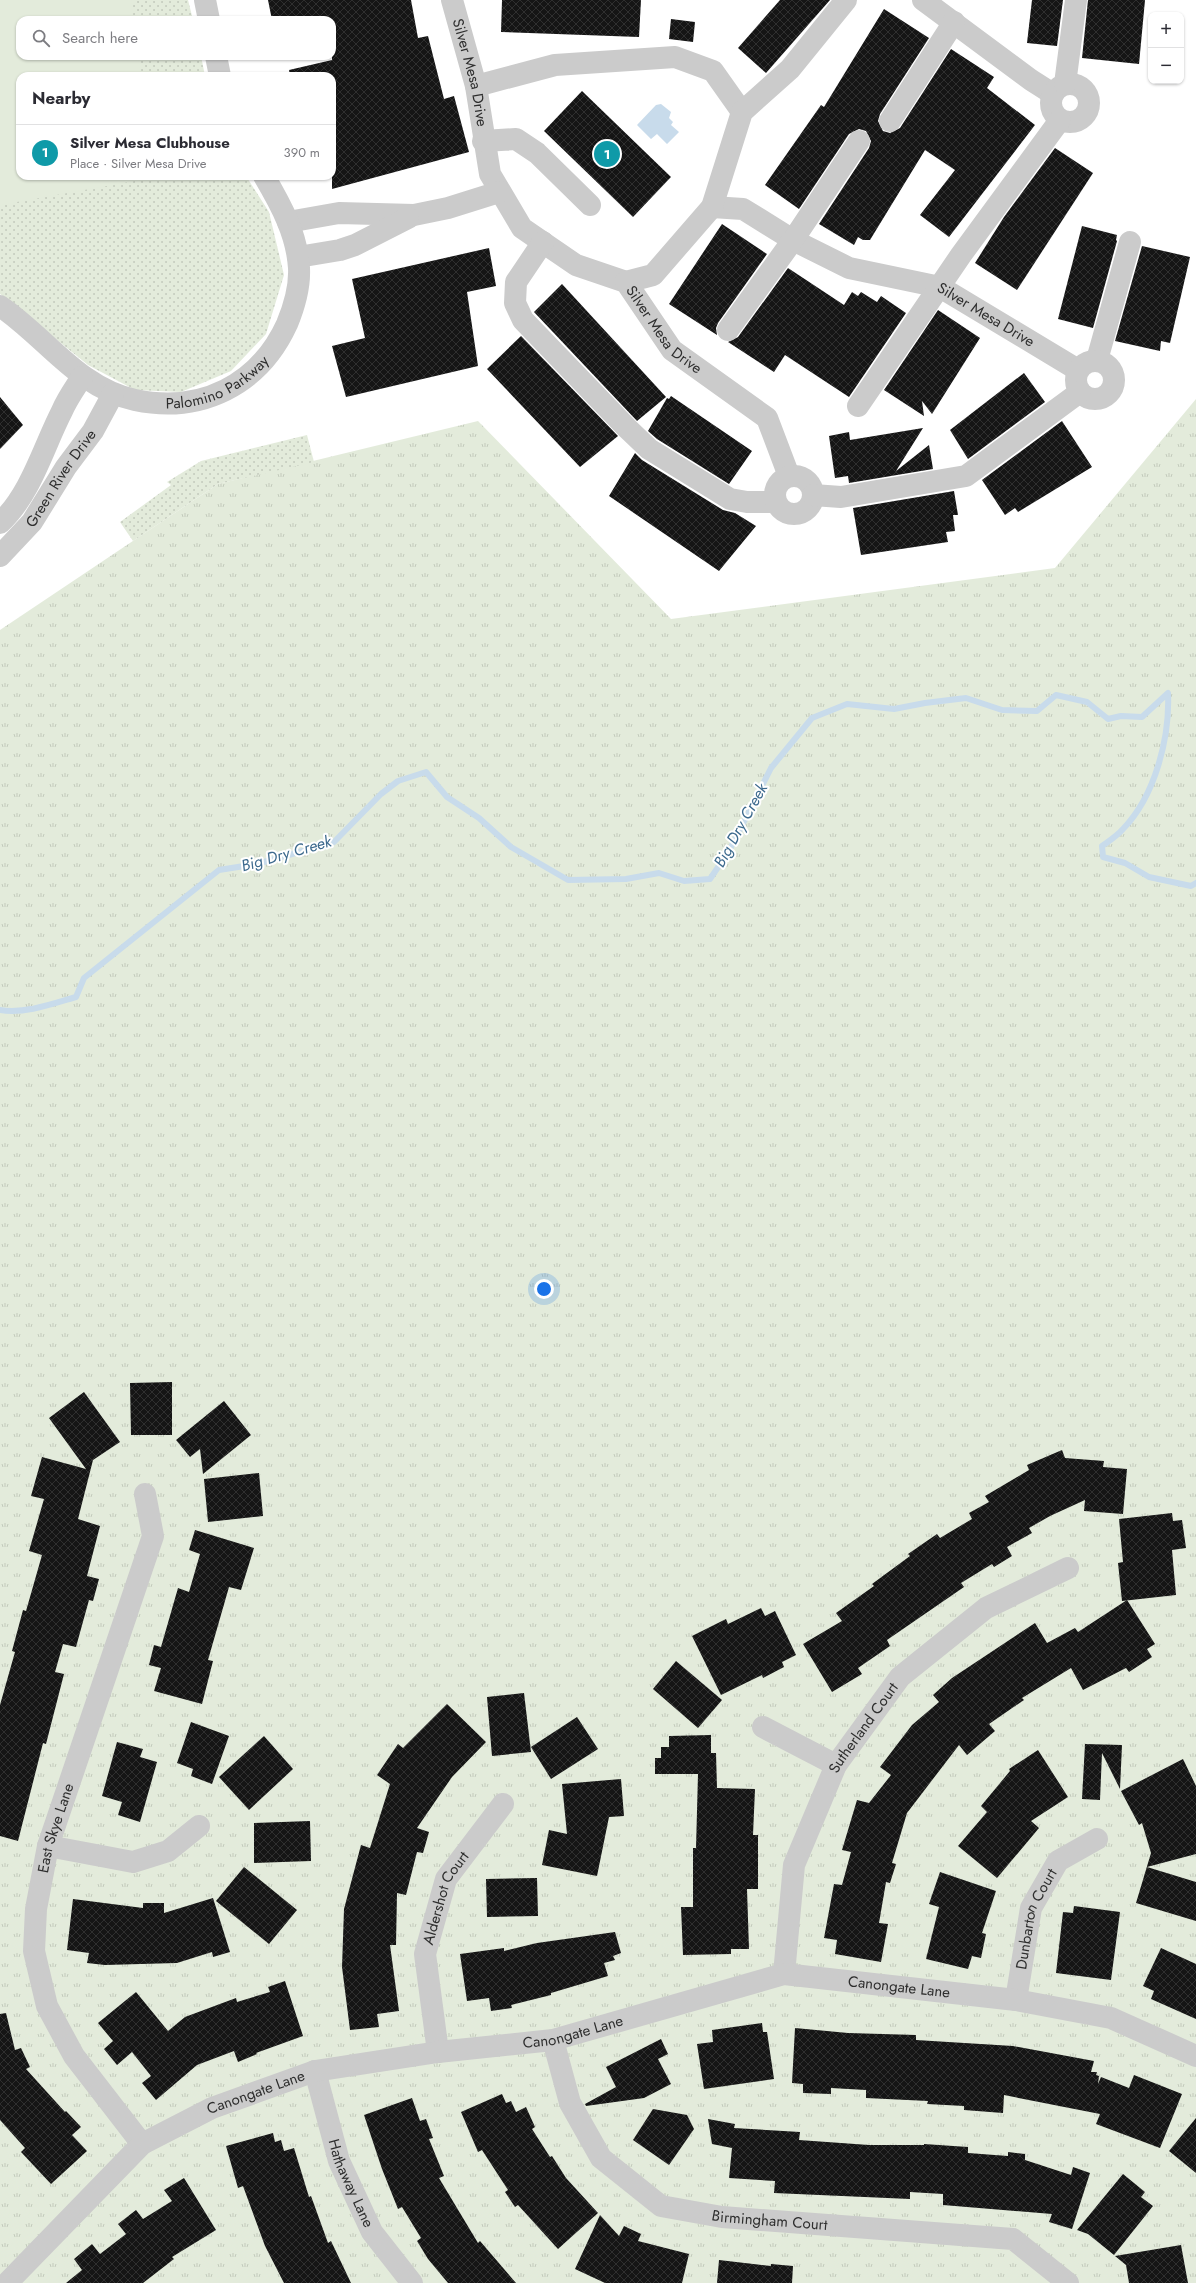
<!DOCTYPE html>
<meta charset="utf-8">
<style>
body{margin:0;font-family:Jost,sans-serif;background:#f7f7f7;color:#2b2b33}
.controls{position:absolute;right:12px;top:12px;display:grid;overflow:hidden;border-radius:8px;box-shadow:0 1px 3px #0004}
.controls button{width:36px;height:36px;display:grid;place-items:center;padding:0;border:0;border-bottom:1px solid #e1e1e2;background:#fff;color:#2b2b33;font:20px sans-serif}
.you{position:absolute;left:544px;top:1289px;width:14px;height:14px;margin:-10px;border:3px solid #fff;border-radius:50%;background:#1a73e8;box-shadow:0 0 0 6px #1a73e833}
.badge{display:grid;place-items:center;width:26px;height:26px;border-radius:50%;background:#1a73e8;color:#fff;font-size:13px;font-weight:700}
.pin{position:absolute;translate:-50% -50%;border:2px solid #fff;box-shadow:0 1px 4px #0006}
.list{margin:0;padding:0;list-style:none}
h2{display:flex;justify-content:space-between;align-items:center;height:52px;margin:0;padding:0 16px;font-size:17px}
h2 small{font-size:13px;font-weight:400;color:#7c7c81}
.list li{display:grid;grid-template-columns:26px 1fr auto;gap:12px;align-items:center;box-sizing:border-box;height:56px;padding:0 16px;border-top:1px solid #e1e1e2}
.list b{display:block;font-size:15px;white-space:nowrap}
.list p{margin:0;font-size:13px;white-space:nowrap;color:#7c7c81}
.list em{font-size:13px;font-style:normal;color:#7c7c81}
.icon{flex:none;width:22px;height:22px;fill:none;stroke:currentColor;stroke-width:2;stroke-linecap:round;stroke-linejoin:round}
.map{position:relative;flex:none;width:1196px;height:2283px;overflow:hidden}
.search{position:absolute;background:#fff;box-shadow:0 1px 3px #0004;left:16px;top:16px;width:320px;height:44px;display:flex;align-items:center;gap:10px;box-sizing:border-box;padding:0 14px;border-radius:12px;color:#7c7c81;font-size:15px}
.panel{position:absolute;background:#fff;box-shadow:0 1px 3px #0004;left:16px;top:72px;width:320px;height:108px;border-radius:12px}
.map>svg:first-child{display:block}
.grass{fill:url(#grass-tufts)}
.park{fill:url(#park-dots)}
.pitch{fill:#e3ebdb}
.water{fill:#c8dbeb}
.lines{fill:none;stroke-linecap:round;stroke-linejoin:round}
.stream{stroke:#c8dbeb;stroke-width:6}
.building{fill:url(#building-cross-hatch)}
.minor{stroke:#cbcbcb;stroke-width:22}
.labels{text-anchor:middle;stroke-width:4;stroke-linejoin:round;paint-order:stroke}
.street-label{font-size:15px;fill:#2e2e2e;stroke:#fff}
.water-label{font-size:16px;font-style:italic;fill:#3d6a8e;stroke:#fff}
</style>
<div class="map">
<svg width="1196" height="2283" viewBox="0 0 1196 2283">
<defs>
<pattern id="grass-tufts" width="24" height="20" patternUnits="userSpaceOnUse"><rect width="24" height="20" fill="#e3ebdb"/><path d="M3 7l-1-3M5 7V3M7 7l1-3M15 17l-1-3M17 17v-4M19 17l1-3" fill="none" stroke="#c3cabc"/></pattern>
<pattern id="park-dots" width="8" height="8" patternUnits="userSpaceOnUse"><rect width="8" height="8" fill="#e3ebdb"/><path d="M2 2h.1M6 6h.1" fill="none" stroke="#c3cabc" stroke-width="1.8" stroke-linecap="round"/></pattern>
<pattern id="building-cross-hatch" width="8" height="8" patternUnits="userSpaceOnUse"><rect width="8" height="8" fill="#151515"/><path d="M0 0l8 8M0 8l8-8" fill="none" stroke="#2f2f2f"/></pattern>
</defs>
<rect width="100%" height="100%" fill="#fff"/>
<!-- grass -->
<path class="grass" d="M1196 399V2283H0V630L218 484 478 421 671 619 1055 568Z"/>
<!-- park -->
<g class="park">
<path d="M0 0H188L193 20H20V56H201L205 76H20V176H246L269 212 284 275 266 334 231 371 181 392 135 390 88 365 0 294Z"/>
<path d="M307 435 314 462 218 484 133 541 120 522 171 485 167 482 201 461Z"/>
</g>
<!-- pitch -->
<path class="pitch" d="M0 0H131L133 20H20V56H138L141 76H20V176H143L140 180 0 205Z"/>
<!-- water -->
<path class="water" d="M661 104 671 112 669 118 673 122 671 125 679 132 667 144 657 134 651 139 637 125 656 105Z"/>
<g class="lines">
<!-- stream -->
<path class="stream" d="M0 1010C25 1014 52 1004 76 997L84 978 219 870 257 864 334 842 381 794 398 781 426 772 447 797 479 818 511 847 568 880 626 879 659 873 684 881 710 879 729 851 771 768 812 718 847 704 894 709 925 703 966 698 1002 710 1037 711 1056 695 1087 702 1108 719 1121 716 1142 717 1168 693C1170 738 1155 796 1123 829 1117 836 1109 841 1102 846L1103 857 1125 863 1149 877 1191 886 1196 883"/>
</g>
<!-- building -->
<g class="building">
<path d="M268 0H411L418 38 428 36 444 99 454 96 469 152 332 189V76H290L289 70 332 60V20H272Z"/>
<path d="M502 0H641L639 37 501 32Z"/>
<path d="M780 0H830L766 73 738 48Z"/>
<path d="M1032 0H1063L1057 46 1027 43Z"/>
<path d="M1088 0H1145L1139 64 1082 58Z"/>
<path d="M884 9 929 38 880 114 878 121 883 131 890 133 900 128 951 49 994 77 987 88 1035 125 949 237 920 215 955 170 925 150 870 240H863L858 237 854 245 819 224 869 148 871 141 866 131 859 129 849 134 799 209 765 185 821 105 824 107Z"/>
<path d="M671 19 695 22 693 42 669 39Z"/>
<path d="M582 91 671 177 633 217 544 131Z"/>
<path d="M1055 148 1093 173 1017 290 975 263 1004 217Z"/>
<path d="M722 224 767 254 718 323 716 328 717 335 669 304Z"/>
<path d="M1082 226 1117 235 1116 240 1117 241 1093 328 1058 319Z"/>
<path d="M1142 246 1190 257 1170 343 1161 341 1160 351 1115 341Z"/>
<path d="M489 248 496 286 467 292 478 366 346 397 332 346 365 338 352 279Z"/>
<path d="M788 268 844 305 852 292 858 296 861 292 877 302 881 296 906 313 849 397 785 355 774 372 728 342 738 337Z"/>
<path d="M562 284 666 397 637 421 534 312Z"/>
<path d="M938 310 980 338 932 414 922 401 924 416 884 390Z"/>
<path d="M521 336 618 436 580 467 487 369Z"/>
<path d="M1024 373 1045 402 968 459 950 430Z"/>
<path d="M671 396 752 451 729 484 657 439 648 431 667 398 669 399Z"/>
<path d="M0 397 23 425 0 449Z"/>
<path d="M1062 421 1092 467 1018 512 1015 508 1005 515 982 480Z"/>
<path d="M923 428 896 471 929 445 933 469 849 483 848 476 835 478 829 436 849 432 850 440Z"/>
<path d="M635 453 642 460 723 510 735 513 756 526 719 571 609 496Z"/>
<path d="M954 491 958 515H953L955 531 946 532 948 542 861 555 853 508Z"/>
<path d="M172 1382V1435H131L130 1383Z"/>
<path d="M84 1392 120 1442 93 1460 78 1519 100 1526 87 1576 99 1579 93 1601 89 1600 76 1647 63 1644 55 1672 64 1674 46 1744 43 1743 18 1841 0 1836V1705L15 1652 12 1651 23 1610 26 1611 42 1555 29 1551 44 1499 31 1496 42 1457 86 1469 49 1418Z"/>
<path d="M224 1401 251 1435 203 1474 200 1449 190 1457 176 1440Z"/>
<path d="M1062 1450 1065 1458 1104 1461 1103 1467 1127 1469 1123 1514 1084 1511 1085 1500 1050 1516 1029 1528 1032 1533 1007 1547 1012 1556 994 1567 992 1564 961 1583 964 1587 887 1640 890 1646 858 1668 862 1674 832 1692 803 1644 842 1621 836 1613 874 1586 872 1584 910 1556 908 1554 937 1534 940 1538 972 1519 969 1513 989 1502 985 1496 1029 1470 1027 1465Z"/>
<path d="M259 1473 263 1516 208 1522 204 1479Z"/>
<path d="M1172 1513 1173 1521 1182 1520 1186 1548 1172 1550 1176 1595 1122 1601 1118 1563 1123 1562 1119 1519Z"/>
<path d="M195 1530 254 1548 241 1590 229 1587 208 1660 213 1661 202 1704 154 1691 161 1668 149 1665 154 1645 161 1647 178 1588 189 1592 200 1554 189 1550Z"/>
<path d="M1127 1600 1155 1644 1147 1649 1152 1657 1129 1672 1126 1668 1083 1690 1071 1668 1022 1698 1024 1700 989 1724 995 1731 967 1755 959 1745 907 1813 892 1863 896 1864 890 1883 886 1882 879 1923 888 1924 881 1962 835 1954 837 1940 824 1938 834 1884 842 1885 851 1852 842 1850 857 1800 869 1803 891 1775 880 1767 912 1725 939 1702 933 1695 952 1678 1035 1623 1047 1643 1075 1628 1078 1632Z"/>
<path d="M761 1608 765 1616 775 1611 796 1655 782 1662 784 1667 763 1678 762 1675 721 1695 692 1636 726 1619 728 1624Z"/>
<path d="M676 1661 722 1700 698 1728 653 1689Z"/>
<path d="M524 1693 531 1752 492 1756 487 1697Z"/>
<path d="M447 1704 486 1742 452 1777 417 1828 429 1832 423 1853 417 1852 406 1895 397 1893 396 1945H390L399 2011 377 2014 379 2027 350 2030 342 1967 344 1909 361 1845 370 1848 390 1784 377 1775 398 1744 403 1748Z"/>
<path d="M577 1717 598 1749 551 1779 531 1747Z"/>
<path d="M191 1722 229 1736 212 1784 191 1776 193 1769 177 1763Z"/>
<path d="M711 1735V1753H716L717 1788 755 1789 753 1835H758V1889H747L749 1949H731V1954L683 1955 681 1907H693V1848H696L698 1774H655V1758H661V1747H669V1736Z"/>
<path d="M264 1736 293 1769 249 1810 219 1777Z"/>
<path d="M117 1742 143 1749 140 1757 157 1762 140 1822 118 1815 122 1802 102 1796Z"/>
<path d="M1085 1744 1122 1745 1120 1789 1102 1753 1100 1800 1082 1799Z"/>
<path d="M1038 1750 1068 1797 1031 1821 1039 1828 997 1878 958 1846 987 1812 981 1806 1010 1771 1009 1769Z"/>
<path d="M1183 1759 1196 1786V1854L1147 1867 1196 1882V1921L1136 1903 1151 1853 1142 1823 1139 1825 1121 1791Z"/>
<path d="M621 1779 624 1816 609 1817 597 1876 542 1865 549 1830 567 1834 562 1784Z"/>
<path d="M310 1821 311 1861 254 1863V1823Z"/>
<path d="M244 1867 297 1910 269 1944 216 1901Z"/>
<path d="M940 1872 996 1891 982 1933 986 1934 981 1958 972 1956 968 1969 926 1959 939 1907 929 1904Z"/>
<path d="M537 1878 538 1916 487 1917 486 1879Z"/>
<path d="M213 1898 230 1952 213 1957 212 1952 177 1963 105 1965 87 1963 89 1953 67 1950 73 1899 143 1908V1903H164V1913Z"/>
<path d="M1074 1906 1120 1912 1111 1980 1056 1973 1063 1912 1073 1913Z"/>
<path d="M615 1932 621 1953 613 1956 615 1960 604 1963 608 1976 551 1993V1995L511 2005 512 2008 491 2011 489 1998 467 2001 460 1954 504 1948V1951L537 1943Z"/>
<path d="M1161 1948 1196 1964V2019L1151 1999 1154 1991 1143 1986Z"/>
<path d="M285 1981 303 2036 256 2053 257 2054 238 2062 234 2051 197 2065 156 2100 142 2083 151 2076 132 2052 117 2065 104 2049 113 2041 98 2023 136 1992 168 2031 185 2017 236 1998 237 2002 270 1992 268 1987Z"/>
<path d="M6 2013 15 2050 21 2048 30 2067 26 2069 65 2112 66 2111 81 2127 72 2135 87 2151 51 2184 21 2152 25 2148 0 2120V2014Z"/>
<path d="M762 2023 763 2032H767L774 2079 704 2089 697 2044 713 2042 712 2030Z"/>
<path d="M795 2028 848 2033 916 2035V2040L1013 2046 1094 2061 1091 2072H1097L1096 2075 1099 2076 1098 2084 1101 2077 1129 2088 1134 2075 1182 2094 1160 2148 1096 2124 1100 2114 1004 2095 1003 2113 964 2110V2106L927 2104 928 2101 866 2098V2090L831 2088V2094L803 2093V2084L792 2083Z"/>
<path d="M661 2039 668 2054 658 2059 671 2084 644 2098 586 2106 585 2104 616 2087 606 2067Z"/>
<path d="M502 2094 506 2103 511 2101 516 2112 526 2107 535 2127 532 2129 550 2157 552 2156 566 2178 598 2213 558 2249 518 2205 515 2207 505 2192 508 2190 482 2150 478 2152 461 2112Z"/>
<path d="M412 2098 420 2121 426 2119 433 2138 429 2139 444 2176 439 2178 478 2243 480 2241 516 2283H448L428 2259 417 2241 421 2238 402 2207 398 2209 382 2169 364 2115Z"/>
<path d="M653 2109 687 2115 694 2129 669 2165 633 2140Z"/>
<path d="M1196 2118V2173L1169 2151Z"/>
<path d="M708 2119 735 2124 734 2128 800 2132 799 2140 869 2145H924V2144L968 2147V2153L1008 2156V2152L1025 2154V2160L1071 2175 1073 2167 1090 2173 1072 2229 1049 2222 1052 2214 943 2205V2194L910 2192V2199L774 2193 775 2181 729 2178 732 2148 712 2144Z"/>
<path d="M273 2133 275 2142 281 2140 284 2151 294 2148 309 2197 311 2196 328 2243 331 2241 351 2283H284L265 2246 243 2186 238 2188 226 2146Z"/>
<path d="M1123 2174 1145 2192 1141 2197 1153 2206 1114 2255 1088 2234 1077 2230Z"/>
<path d="M184 2178 216 2230 172 2257 174 2259 143 2283H66L82 2270 74 2259 92 2244 100 2254 126 2234 118 2224 136 2210 143 2219 172 2201 164 2190Z"/>
<path d="M600 2215 619 2236 624 2226 641 2234 638 2241 689 2254 682 2283H605L575 2269Z"/>
<path d="M1181 2245 1188 2283H1129L1126 2265 1115 2256Z"/>
<path d="M719 2260 771 2266V2264L793 2266 792 2283H717Z"/>
</g>
<g class="lines">
<!-- minor -->
<g class="minor">
<path d="M205 0 209 20"/>
<path id="s1" d="M452 0 476 86 490 174 522 228 576 265 626 282 672 350 767 418 789 476"/>
<path d="M923 0 1031 80 1053 94"/>
<path d="M216 56 220 76"/>
<circle cx="1070" cy="103" r="19"/>
<path d="M1065 84 1076 0"/>
<path d="M476 86 555 65 675 57 713 71 742 112"/>
<path d="M890 121 954 22"/>
<path d="M483 141 516 139 537 153 590 205"/>
<path id="s2" d="M712 207 743 209 793 240 849 268 940 287 1078 370"/>
<path d="M288 222 339 213 414 215 448 208 499 192"/>
<path d="M543 242 516 282 515 303 523 320 627 428 649 449 730 499 747 502H775"/>
<path d="M298 257 340 250 355 245 408 218"/>
<path d="M626 282 653 275 712 207 742 112 790 69 846 0"/>
<path id="s3" d="M0 306C46 337 78 388 135 400 201 414 259 385 287 324 294 307 300 287 299 268 297 234 281 205 264 176"/>
<path d="M728 330 793 240 859 141"/>
<path d="M1097 360 1130 242"/>
<circle cx="1095" cy="380" r="19"/>
<path d="M858 406 961 255 1060 120"/>
<circle cx="794" cy="495" r="19"/>
<path d="M813 495 841 497 966 476 1080 392"/>
<path d="M0 523C31 494 43 448 62 411 67 399 75 388 82 377"/>
<path id="s4" d="M0 556 32 522 66 467 93 431 113 394"/>
<path d="M763 1727 836 1765"/>
<path d="M48 1846 133 1862 168 1851 199 1826"/>
<path id="s5" d="M784 1974 794 1865 836 1765 900 1677 986 1608 1068 1568"/>
<path id="s6" d="M1016 2000 1031 1908 1058 1861 1097 1839"/>
<path id="s7" d="M553 2040 570 2103 601 2158 661 2206 722 2217 1013 2239 1068 2283"/>
<path id="s8" d="M438 2052 425 1954 446 1879 503 1804"/>
<path id="s9" d="M315 2071 339 2161 372 2232 412 2283"/>
<path id="s10" d="M142 2144 74 2056 47 2006 34 1951 36 1909 48 1846 153 1536 145 1494"/>
<path id="s11" d="M7 2283 142 2144 212 2108 315 2071 438 2052 553 2040 784 1974 1016 2000 1111 2018 1196 2056"/>
</g>
</g>
<g class="labels">
<!-- street labels -->
<g class="street-label">
<text dy="5" stroke="none"><textPath href="#s1" startOffset="75">Silver Mesa Drive</textPath></text>
<text dy="5" stroke="none"><textPath href="#s2" startOffset="299">Silver Mesa Drive</textPath></text>
<text dy="5" stroke="none"><textPath href="#s1" startOffset="421">Silver Mesa Drive</textPath></text>
<text dy="5" stroke="none"><textPath href="#s3" startOffset="254">Palomino Parkway</textPath></text>
<text dy="5" stroke="none"><textPath href="#s4" startOffset="99">Green River Drive</textPath></text>
<text dy="5" stroke="none"><textPath href="#s5" startOffset="264">Sutherland Court</textPath></text>
<text dy="5" stroke="none"><textPath href="#s10" startOffset="350">East Skye Lane</textPath></text>
<text dy="5" stroke="none"><textPath href="#s8" startOffset="159">Aldershot Court</textPath></text>
<text dy="5" stroke="none"><textPath href="#s6" startOffset="84">Dunbarton Court</textPath></text>
<text dy="5" stroke="none"><textPath href="#s11" startOffset="978">Canongate Lane</textPath></text>
<text dy="5" stroke="none"><textPath href="#s11" startOffset="643">Canongate Lane</textPath></text>
<text dy="5" stroke="none"><textPath href="#s11" startOffset="319">Canongate Lane</textPath></text>
<text dy="5" stroke="none"><textPath href="#s9" startOffset="118">Hathaway Lane</textPath></text>
<text dy="5" stroke="none"><textPath href="#s7" startOffset="315">Birmingham Court</textPath></text>
</g>
<!-- water labels -->
<g class="water-label">
<text transform="translate(740 825) rotate(-61)" y="6">Big Dry Creek</text>
<text transform="translate(286 853) rotate(-16)" y="6">Big Dry Creek</text>
</g>
</g>
</svg>
<div class="controls">
<button>+</button>
<button>−</button>
</div>
<div class="you"></div>
<div class="pin badge" style="left:607px;top:154px;background:#0f9aa8">1</div>
<div class="search"><svg class="icon" aria-label="search" viewBox="0 0 24 24"><circle cx="10" cy="10" r="6"/><path d="M15 15l6 6"/></svg>Search here</div>
<section class="panel">
<h2>Nearby<small></small></h2>
<ul class="list">
<li><span class="badge" style="background:#0f9aa8">1</span><div><b>Silver Mesa Clubhouse</b><p>Place · Silver Mesa Drive</p></div><em>390 m</em></li>
</ul>
</section>
</div>
